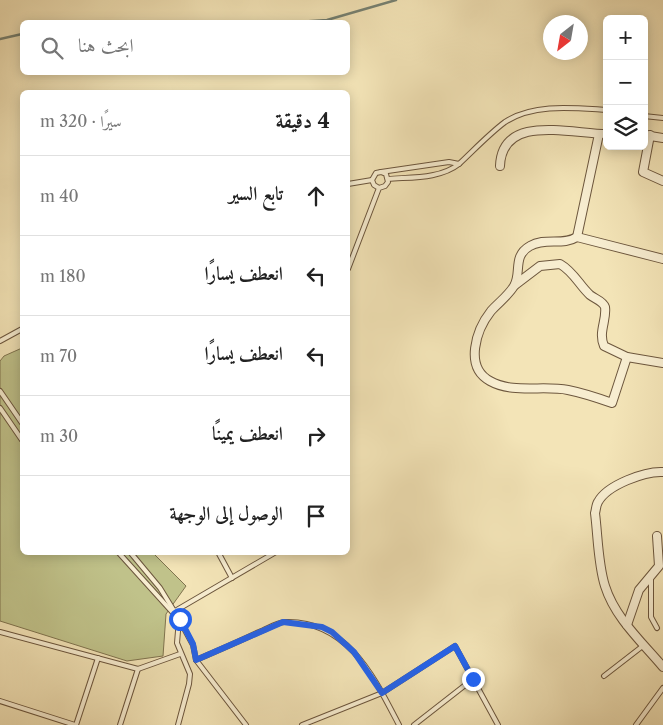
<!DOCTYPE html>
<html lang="ar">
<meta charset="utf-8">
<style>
body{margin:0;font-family:"Libre Caslon Text",Amiri,serif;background:#f2f2f2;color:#222;direction:rtl}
.controls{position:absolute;right:15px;top:15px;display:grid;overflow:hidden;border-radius:8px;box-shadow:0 2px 12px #0003}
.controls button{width:45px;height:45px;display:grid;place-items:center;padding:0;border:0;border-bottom:1px solid #e0e0e0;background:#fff;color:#222;font:25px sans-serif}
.compass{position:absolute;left:543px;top:15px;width:45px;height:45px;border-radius:50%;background:#fff;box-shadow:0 2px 12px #0003;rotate:211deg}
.stop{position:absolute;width:15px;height:15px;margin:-11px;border:4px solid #2563eb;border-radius:50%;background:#fff}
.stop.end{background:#2563eb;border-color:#fff;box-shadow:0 1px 5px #0008}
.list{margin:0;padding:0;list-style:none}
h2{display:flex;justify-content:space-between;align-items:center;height:65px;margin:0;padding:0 20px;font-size:21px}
h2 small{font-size:16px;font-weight:400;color:#767676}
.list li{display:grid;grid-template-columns:32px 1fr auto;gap:15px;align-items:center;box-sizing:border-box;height:80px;padding:0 20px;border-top:1px solid #e0e0e0}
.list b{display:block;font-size:19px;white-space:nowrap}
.list em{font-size:16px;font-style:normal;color:#767676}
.icon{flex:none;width:28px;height:28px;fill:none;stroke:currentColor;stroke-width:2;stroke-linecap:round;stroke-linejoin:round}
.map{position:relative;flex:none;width:663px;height:725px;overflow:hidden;direction:ltr}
.search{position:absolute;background:#fff;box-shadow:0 2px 12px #0003;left:20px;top:20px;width:330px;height:55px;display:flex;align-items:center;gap:12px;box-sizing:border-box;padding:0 18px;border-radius:8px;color:#767676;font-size:19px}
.panel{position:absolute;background:#fff;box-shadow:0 2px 12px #0003;left:20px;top:90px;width:330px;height:465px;border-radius:8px;direction:rtl}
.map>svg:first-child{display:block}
.green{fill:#c0c28a;stroke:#80744f}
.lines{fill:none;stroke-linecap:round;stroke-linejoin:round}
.stream{stroke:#778273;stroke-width:2.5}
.lane-casing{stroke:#6c563d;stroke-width:6}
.street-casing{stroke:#6c563d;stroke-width:10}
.lane{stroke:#f7edd0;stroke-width:4}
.street{stroke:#f7edd0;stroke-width:8}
.route{stroke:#2563eb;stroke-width:6}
</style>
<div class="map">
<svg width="663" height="725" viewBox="0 0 663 725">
<rect width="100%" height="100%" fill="#f3e4b7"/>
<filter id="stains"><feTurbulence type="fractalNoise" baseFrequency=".004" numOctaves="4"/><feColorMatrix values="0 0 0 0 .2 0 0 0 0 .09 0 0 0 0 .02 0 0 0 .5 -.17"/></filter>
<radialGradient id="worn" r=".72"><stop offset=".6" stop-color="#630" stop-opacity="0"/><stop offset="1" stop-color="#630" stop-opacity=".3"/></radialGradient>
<!-- green -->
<path class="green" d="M22 348V552L153 553 186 586 166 614 163 656 127 661 0 621V361L4 356Z"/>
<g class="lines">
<!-- stream -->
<g class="stream">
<path d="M297 22 327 20 396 0"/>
<path d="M0 39 22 34"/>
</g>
<!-- lane casing -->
<g class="lane-casing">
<g id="lane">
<path d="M644 116 663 118"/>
<path d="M381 172 449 162 459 164C474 150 489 134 505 122 534 103 574 108 607 110"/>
<path d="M388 179C411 177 440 179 459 164"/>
<path d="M348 184 372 180"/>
<path d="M348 269 379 188 385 186 388 182 386 174 381 172 376 173 372 180 374 185 379 188"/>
<path d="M0 341 22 329"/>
<path d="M0 391 22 423"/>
<path d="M0 408 22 440"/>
<path d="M118 552 174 614"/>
<path d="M130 552 160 588 179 619 193 645 196 660 246 725"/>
<path d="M218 552 232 578"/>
<path d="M651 577V617L657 628"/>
<path d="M175 611 276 552"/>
<path d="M0 632 138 669 180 654"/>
<path d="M196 660C217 651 238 642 259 632 267 629 276 623 284 622 347 619 374 677 399 725"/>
<path d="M604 676 644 645"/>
<path d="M0 701 75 725"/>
<path d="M76 725 98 658"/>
<path d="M120 725 138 669"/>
<path d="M178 725 189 684 190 674 177 643 179 619"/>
<path d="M302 725 382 693 455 646 498 725"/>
<path d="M414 725 473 679"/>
<path d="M636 725 663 688"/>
</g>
</g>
<!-- street casing -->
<g class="street-casing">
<g id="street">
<path d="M599 134 577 237 663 259"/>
<path d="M644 135 663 138"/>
<path d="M650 135 643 172 663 181"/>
<path d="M500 166C502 113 571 134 607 134"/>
<path d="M577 237C563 246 545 237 530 246 512 256 522 273 514 286 508 296 498 303 491 311 476 330 464 367 490 381 513 394 543 385 568 390 583 393 598 398 612 403L627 357"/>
<path d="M515 285 540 266 560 264C574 272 579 285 590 295 595 299 603 301 605 307 607 320 598 332 604 346L627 357 663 363"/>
<path d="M663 472C645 471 607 485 598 502 596 505 596 510 595 513 598 537 598 564 605 586 615 618 642 642 663 667"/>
<path d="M627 625 639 590 659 566 657 536"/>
</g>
</g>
<!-- lane -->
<use href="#lane" class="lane"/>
<!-- street -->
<use href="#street" class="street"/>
</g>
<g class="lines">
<!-- route -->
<path class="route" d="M180 619 193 644 196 660 283 622 322 627 332 632 354 652 382 693 455 646 473 679"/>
</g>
<rect width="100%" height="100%" filter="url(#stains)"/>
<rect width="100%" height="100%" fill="url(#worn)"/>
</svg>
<div class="controls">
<button>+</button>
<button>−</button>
<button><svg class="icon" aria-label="layers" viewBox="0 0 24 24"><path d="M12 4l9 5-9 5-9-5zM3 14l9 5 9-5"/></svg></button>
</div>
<svg class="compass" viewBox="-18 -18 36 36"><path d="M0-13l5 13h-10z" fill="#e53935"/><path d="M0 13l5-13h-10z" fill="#767676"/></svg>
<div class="stop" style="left:180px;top:619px"></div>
<div class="stop end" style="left:473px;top:679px"></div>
<div class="search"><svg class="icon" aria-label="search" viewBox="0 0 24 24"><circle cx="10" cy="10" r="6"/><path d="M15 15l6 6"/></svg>ابحث هنا</div>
<section class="panel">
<h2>4 دقيقة<small>سيرًا · 320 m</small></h2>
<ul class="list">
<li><svg class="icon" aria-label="ahead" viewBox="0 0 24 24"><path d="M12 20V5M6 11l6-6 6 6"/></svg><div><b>تابع السير</b></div><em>40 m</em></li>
<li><svg class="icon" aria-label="left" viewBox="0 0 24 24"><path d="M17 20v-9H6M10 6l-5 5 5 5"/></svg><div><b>انعطف يسارًا</b></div><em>180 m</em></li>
<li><svg class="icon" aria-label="left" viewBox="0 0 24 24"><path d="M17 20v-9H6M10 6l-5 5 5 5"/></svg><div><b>انعطف يسارًا</b></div><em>70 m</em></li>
<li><svg class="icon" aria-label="right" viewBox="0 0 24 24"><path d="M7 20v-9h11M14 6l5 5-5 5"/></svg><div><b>انعطف يمينًا</b></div><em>30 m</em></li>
<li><svg class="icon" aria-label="arrive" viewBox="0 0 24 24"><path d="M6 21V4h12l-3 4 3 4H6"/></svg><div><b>الوصول إلى الوجهة</b></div></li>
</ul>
</section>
</div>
